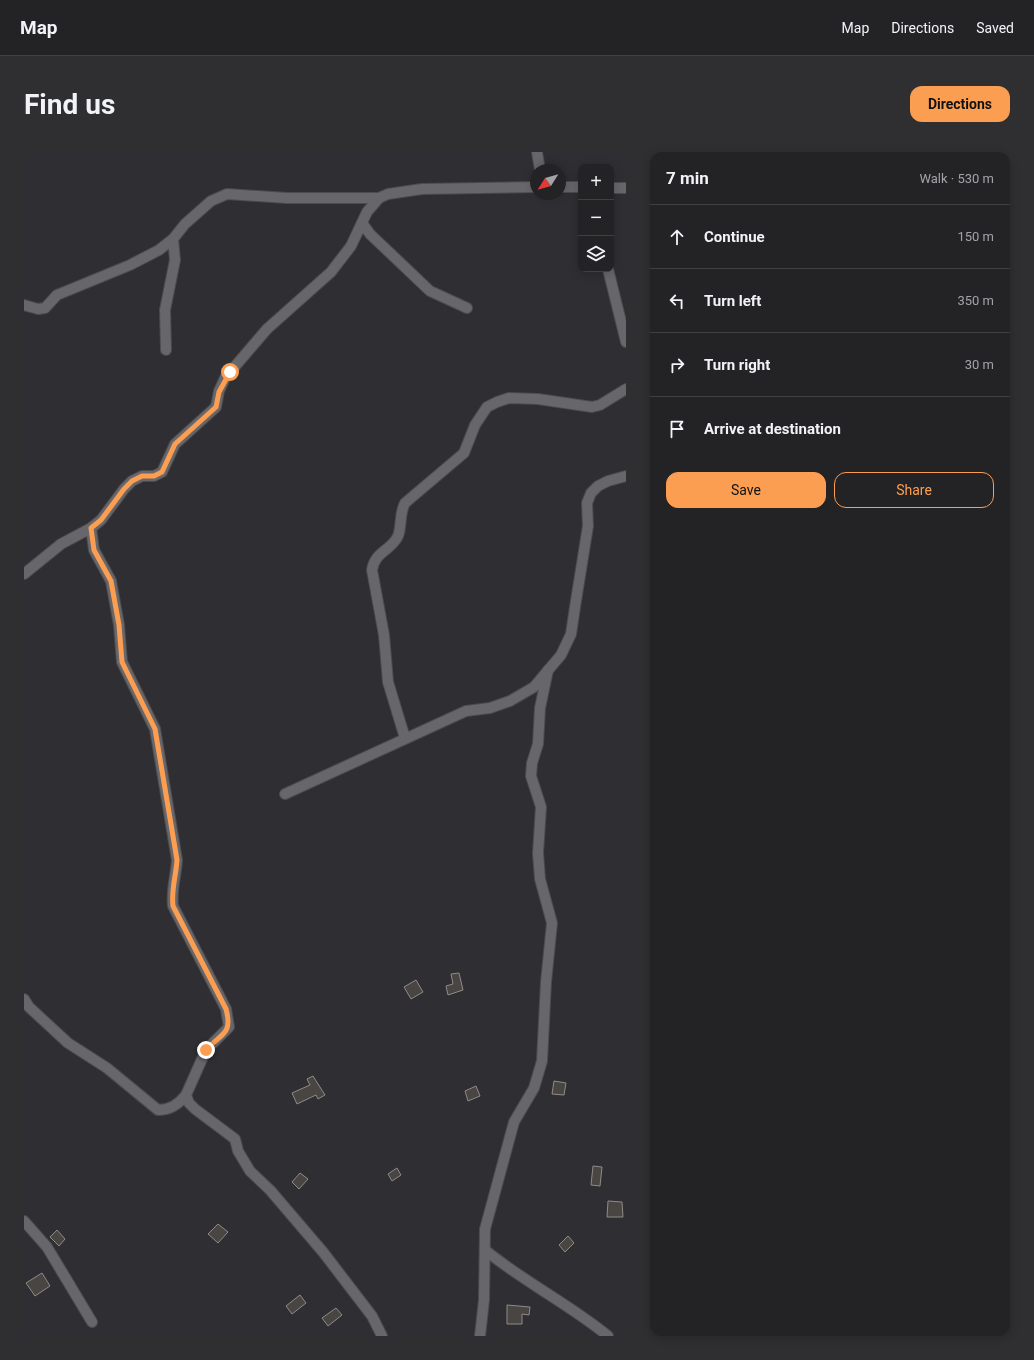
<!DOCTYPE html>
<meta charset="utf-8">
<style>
body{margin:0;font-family:Roboto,sans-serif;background:#2f2f32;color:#f1f3f6}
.controls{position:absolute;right:12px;top:12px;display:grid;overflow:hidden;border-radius:8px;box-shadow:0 2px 10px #0003}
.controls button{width:36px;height:36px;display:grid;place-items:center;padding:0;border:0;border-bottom:1px solid #404043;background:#232326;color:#f1f3f6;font:20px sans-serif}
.compass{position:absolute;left:506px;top:12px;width:36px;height:36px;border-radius:50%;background:#232326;box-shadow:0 2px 10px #0003;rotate:233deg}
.stop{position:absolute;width:12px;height:12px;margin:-9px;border:3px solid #fb9e52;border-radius:50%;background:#fff}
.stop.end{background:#fb9e52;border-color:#fff;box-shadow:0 1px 4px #0008}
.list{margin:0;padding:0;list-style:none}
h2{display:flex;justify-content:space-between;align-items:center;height:52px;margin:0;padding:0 16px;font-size:17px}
h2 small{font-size:13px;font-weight:400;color:#a3a4a7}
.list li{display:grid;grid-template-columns:26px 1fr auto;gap:12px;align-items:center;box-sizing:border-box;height:64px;padding:0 16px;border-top:1px solid #404043}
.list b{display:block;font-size:15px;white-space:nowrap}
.list em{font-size:13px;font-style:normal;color:#a3a4a7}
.actions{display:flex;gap:8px;padding:12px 16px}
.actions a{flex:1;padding:9px 0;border:1px solid #fb9e52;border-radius:12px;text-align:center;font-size:14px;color:#fb9e52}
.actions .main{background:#fb9e52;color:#111}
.icon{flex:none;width:22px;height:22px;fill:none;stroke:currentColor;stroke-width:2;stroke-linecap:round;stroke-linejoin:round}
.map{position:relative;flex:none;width:602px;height:1184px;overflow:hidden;border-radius:12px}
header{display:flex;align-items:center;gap:24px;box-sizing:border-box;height:56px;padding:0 20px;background:#232326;border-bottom:1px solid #404043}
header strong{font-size:19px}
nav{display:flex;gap:22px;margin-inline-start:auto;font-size:14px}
.intro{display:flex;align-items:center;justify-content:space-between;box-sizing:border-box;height:96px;padding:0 24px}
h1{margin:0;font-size:28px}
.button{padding:10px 18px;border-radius:12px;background:#fb9e52;color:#111;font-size:14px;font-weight:700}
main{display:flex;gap:24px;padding:0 24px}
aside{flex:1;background:#232326;border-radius:12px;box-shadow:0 2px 10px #0003}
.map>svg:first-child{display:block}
.building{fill:#484542;stroke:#8f8b88}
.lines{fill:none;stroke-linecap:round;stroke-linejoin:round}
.minor-casing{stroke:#4c4c4e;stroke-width:12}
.minor{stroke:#67676b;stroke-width:10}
.route{stroke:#fb9e52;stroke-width:5}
</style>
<header>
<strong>Map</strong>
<nav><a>Map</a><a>Directions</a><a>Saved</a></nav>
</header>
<div class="intro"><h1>Find us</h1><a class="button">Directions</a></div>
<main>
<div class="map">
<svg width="602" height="1184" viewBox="0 0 602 1184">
<rect width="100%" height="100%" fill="#2f2f33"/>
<!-- building -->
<g class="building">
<path d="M435 821 439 838 424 843 422 834 429 832 427 822Z"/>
<path d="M392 828 399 840 387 847 380 835Z"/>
<path d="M289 924 301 943 294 947 292 943 273 952 268 941 286 933 283 927Z"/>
<path d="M530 929 542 931 540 943 528 942Z"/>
<path d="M452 934 456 944 444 949 441 939Z"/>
<path d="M569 1014 578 1015 576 1034 567 1033Z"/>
<path d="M373 1016 377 1023 368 1029 364 1022Z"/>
<path d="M276 1021 284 1027 275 1037 268 1030Z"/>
<path d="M584 1049 598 1050 599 1065H583Z"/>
<path d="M194 1072 204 1080 194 1091 184 1082Z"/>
<path d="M33 1078 41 1087 35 1094 26 1085Z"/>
<path d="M544 1084 550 1091 541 1100 535 1093Z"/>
<path d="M18 1121 26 1134 11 1144 2 1131Z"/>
<path d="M276 1143 282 1151 268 1162 262 1154Z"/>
<path d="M483 1153 506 1155 505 1163 498 1162V1172H483Z"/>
<path d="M312 1156 318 1163 304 1174 298 1166Z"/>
</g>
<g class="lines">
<!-- minor casing -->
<g class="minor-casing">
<g id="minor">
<path d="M513 0 516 18"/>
<path d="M536 35H557"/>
<path d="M587 36H602"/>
<path d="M338 71 346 82 406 139 443 156"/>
<path d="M584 117 602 190"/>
<path d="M0 153 14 157 21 156 33 143 106 113 135 98 149 87 161 72 187 49 203 42 263 46H355"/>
<path d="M142 198 141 158 151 108 149 87"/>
<path d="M67 376 70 398 87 429 95 473 98 510 131 577 153 708C152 724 147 738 149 754L202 857 205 875 182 898 162 943 165 951 171 957 211 987 214 999 226 1019 246 1038 299 1100 348 1164 358 1184"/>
<path d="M0 422 37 392 67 376 77 368 100 337 108 329 118 324H130L138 320 151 292 192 255 195 239 201 226 243 177 307 120 327 94 343 60 355 46 364 42 398 37 512 35"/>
<path d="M381 586 364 530 360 483 348 418C351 399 367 399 374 384 378 374 375 362 381 351L440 301 451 273 463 255 473 250 485 246 514 247 568 255 576 253 602 237"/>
<path d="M261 642 442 559 466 556 486 549 510 535 537 503 547 482 551 455 564 374 563 351 567 341 574 334 584 329 602 324"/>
<path d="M0 847 5 855 44 891 83 916 134 958C146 958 155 952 162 943"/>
<path d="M0 1069 23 1095 68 1170"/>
<path d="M461 1098C500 1130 545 1152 584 1184"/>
<path d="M456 1184 460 1148 461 1077 490 970 510 936 518 909 522 830 528 771 516 727 514 701 517 655 507 624 508 611 514 592 516 556 524 518"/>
</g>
</g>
<!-- minor -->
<use href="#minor" class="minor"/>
</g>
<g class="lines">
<!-- route -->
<path class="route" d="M182 898C197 881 209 883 202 857L149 754C147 738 152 724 153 708L131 577 98 510 95 473 87 429 70 398 67 376 77 368 100 337 108 329 118 324H130L138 320 151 292 192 255 195 240 206 220"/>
</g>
</svg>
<div class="controls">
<button>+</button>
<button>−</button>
<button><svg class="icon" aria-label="layers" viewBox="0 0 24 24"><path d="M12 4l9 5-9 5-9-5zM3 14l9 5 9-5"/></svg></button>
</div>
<svg class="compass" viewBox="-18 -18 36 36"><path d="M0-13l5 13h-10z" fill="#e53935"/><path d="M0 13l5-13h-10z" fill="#a3a4a7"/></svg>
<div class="stop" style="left:206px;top:220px"></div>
<div class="stop end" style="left:182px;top:898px"></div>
</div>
<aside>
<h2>7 min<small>Walk · 530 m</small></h2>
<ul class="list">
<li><svg class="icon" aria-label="ahead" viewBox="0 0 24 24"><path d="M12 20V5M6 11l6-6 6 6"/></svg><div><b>Continue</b></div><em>150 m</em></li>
<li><svg class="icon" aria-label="left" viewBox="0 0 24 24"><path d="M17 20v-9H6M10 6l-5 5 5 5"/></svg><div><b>Turn left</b></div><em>350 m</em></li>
<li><svg class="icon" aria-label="right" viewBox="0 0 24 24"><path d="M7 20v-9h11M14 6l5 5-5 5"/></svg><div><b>Turn right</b></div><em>30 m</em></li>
<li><svg class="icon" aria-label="arrive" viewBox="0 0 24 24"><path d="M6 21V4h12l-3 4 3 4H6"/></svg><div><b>Arrive at destination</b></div></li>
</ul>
<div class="actions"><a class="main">Save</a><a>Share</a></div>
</aside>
</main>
